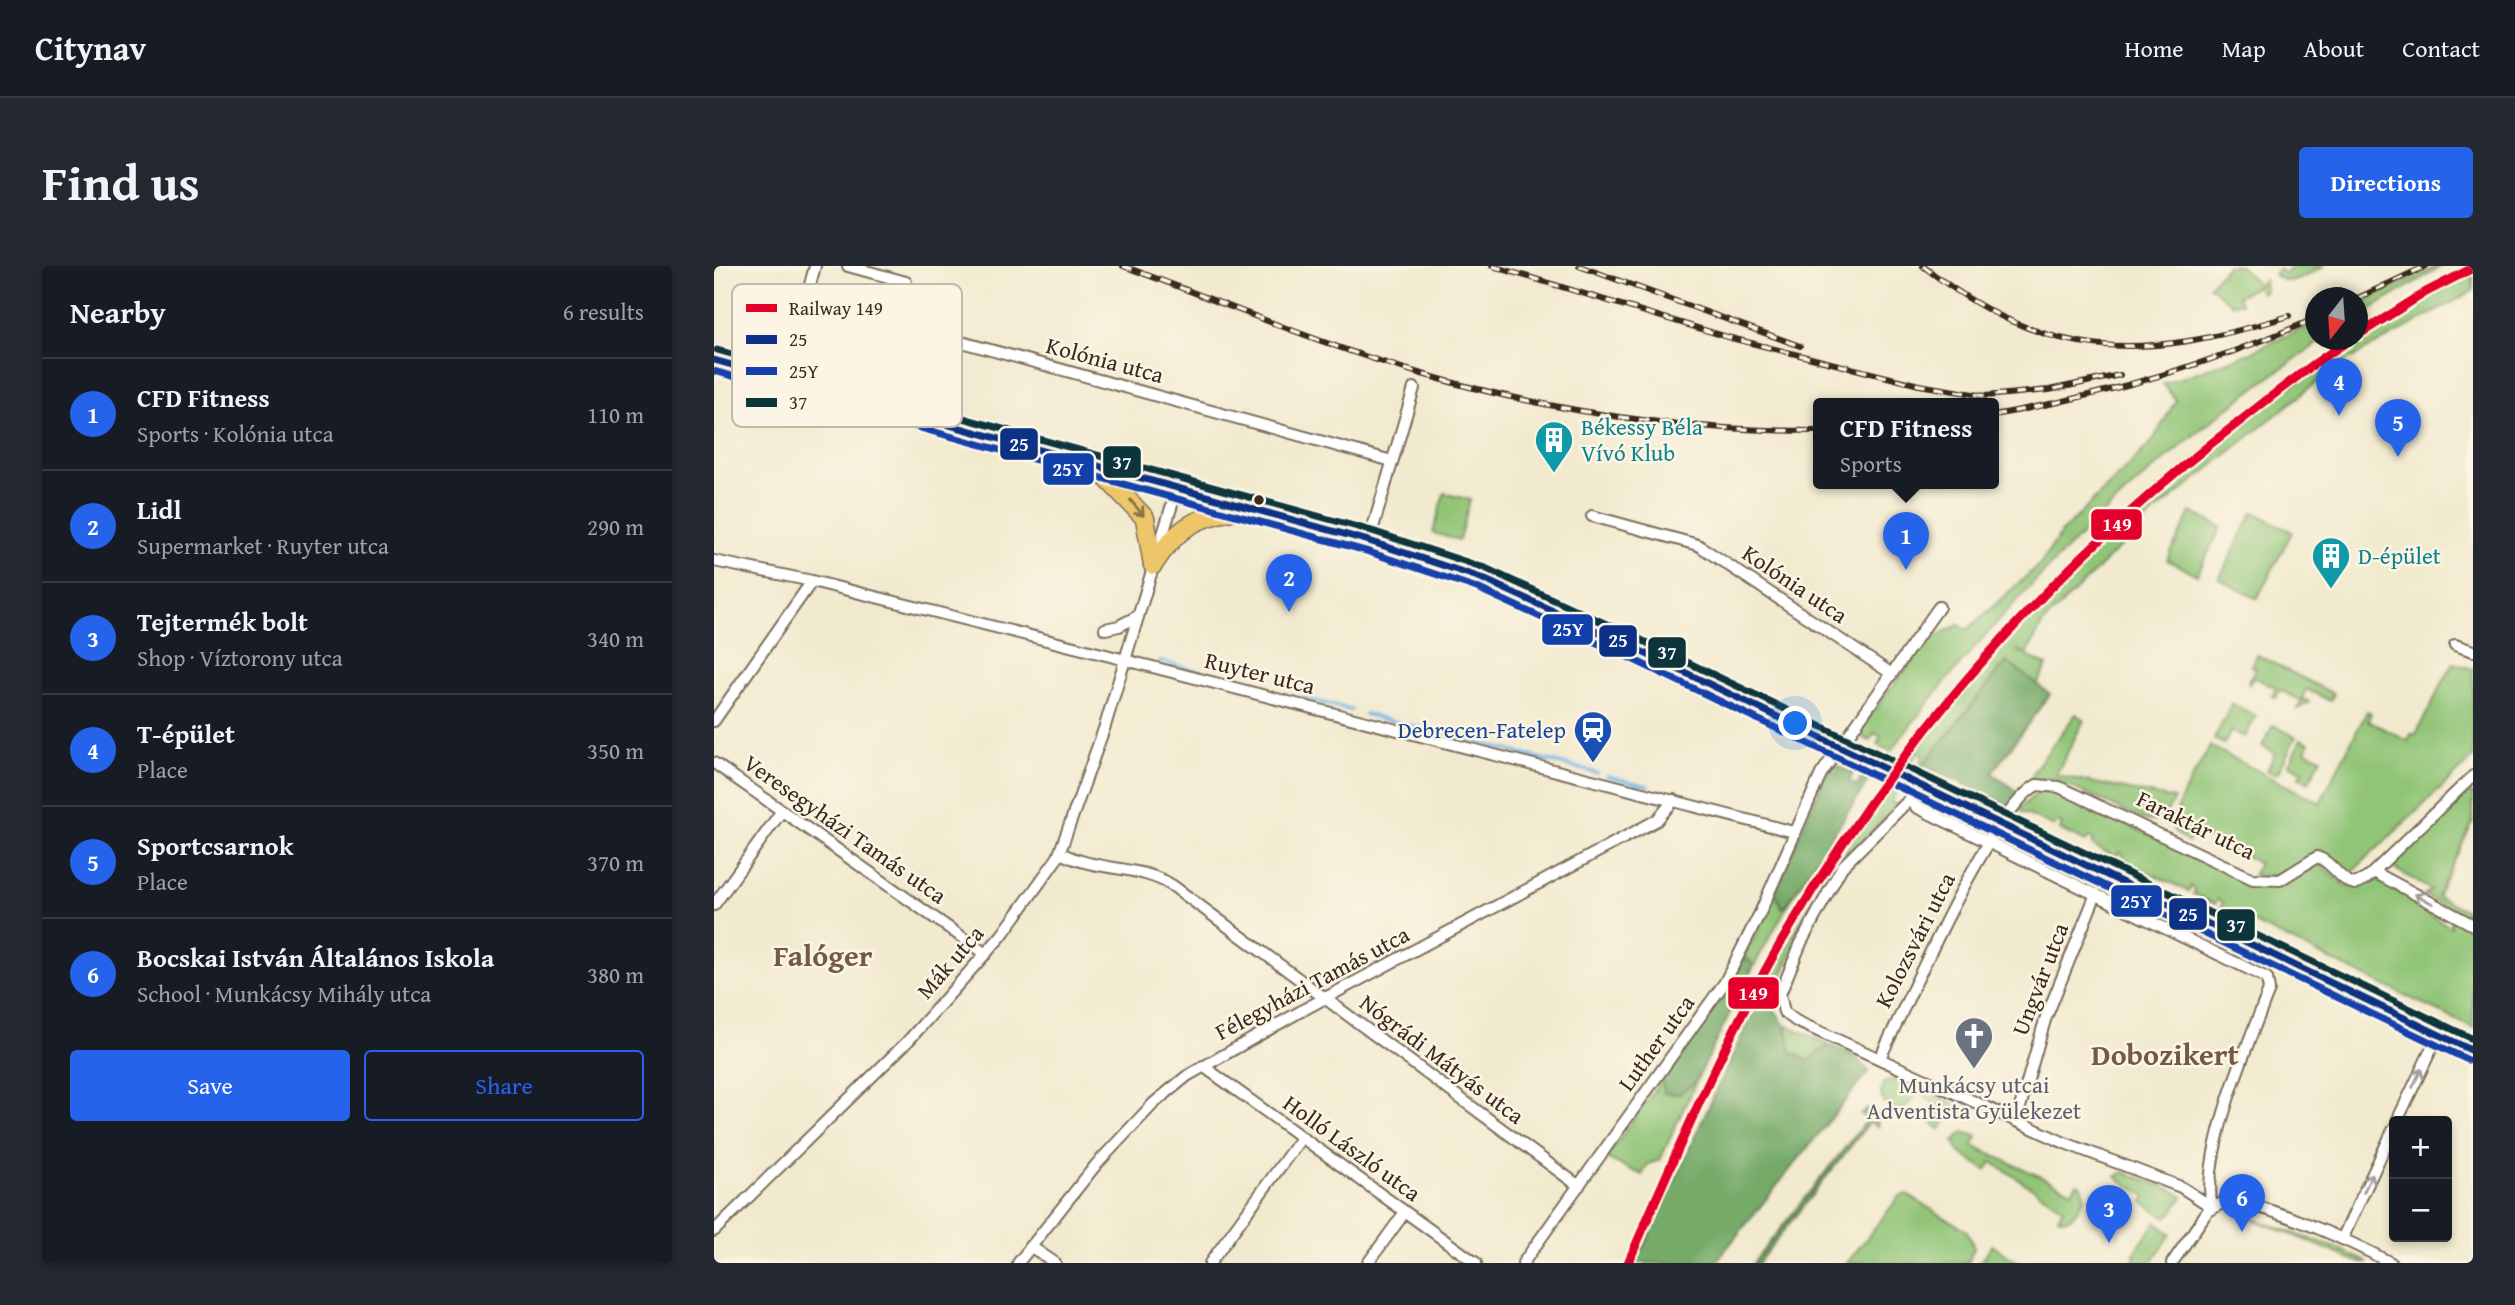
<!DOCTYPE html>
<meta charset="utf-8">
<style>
body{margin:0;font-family:"Gentium Book Plus",serif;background:#242831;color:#f1f3f6}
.controls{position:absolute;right:21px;bottom:21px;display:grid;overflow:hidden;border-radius:7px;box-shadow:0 4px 10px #0003}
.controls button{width:63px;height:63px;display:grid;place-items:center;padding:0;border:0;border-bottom:2px solid #363941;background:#171b24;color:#f1f3f6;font:35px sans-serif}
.compass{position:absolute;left:1591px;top:21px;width:63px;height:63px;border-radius:50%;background:#171b24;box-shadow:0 4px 10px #0003;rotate:197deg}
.you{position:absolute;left:1082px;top:458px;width:24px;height:24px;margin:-18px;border:5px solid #fff;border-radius:50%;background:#1a73e8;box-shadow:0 0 0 10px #1a73e833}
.badge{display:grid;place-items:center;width:46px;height:46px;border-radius:50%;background:#2563eb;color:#fff;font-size:23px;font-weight:700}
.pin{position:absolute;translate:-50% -58px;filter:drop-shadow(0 2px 4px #0008)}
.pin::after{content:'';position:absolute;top:37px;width:24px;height:21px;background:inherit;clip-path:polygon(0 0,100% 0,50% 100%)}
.popup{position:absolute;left:1099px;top:132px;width:186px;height:91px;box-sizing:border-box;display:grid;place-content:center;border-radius:7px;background:#171b24;filter:drop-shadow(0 2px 5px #0005);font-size:23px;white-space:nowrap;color:#9ea1a6}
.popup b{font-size:26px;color:#f1f3f6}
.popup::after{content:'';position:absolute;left:50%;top:100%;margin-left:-14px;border:14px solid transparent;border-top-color:#171b24}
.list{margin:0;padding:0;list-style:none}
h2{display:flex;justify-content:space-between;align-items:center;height:91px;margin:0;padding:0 28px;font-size:30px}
h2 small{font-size:23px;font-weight:400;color:#9ea1a6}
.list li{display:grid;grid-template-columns:46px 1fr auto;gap:21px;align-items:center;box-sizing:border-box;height:112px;padding:0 28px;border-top:2px solid #363941}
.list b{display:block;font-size:26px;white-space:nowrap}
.list p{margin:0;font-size:23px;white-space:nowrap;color:#9ea1a6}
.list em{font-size:23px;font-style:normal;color:#9ea1a6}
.actions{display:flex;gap:14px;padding:21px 28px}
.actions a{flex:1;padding:16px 0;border:2px solid #2563eb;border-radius:7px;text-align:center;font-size:24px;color:#2563eb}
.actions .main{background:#2563eb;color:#fff}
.map{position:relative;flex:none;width:1759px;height:997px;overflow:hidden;border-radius:7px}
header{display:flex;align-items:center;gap:42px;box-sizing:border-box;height:98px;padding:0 35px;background:#171b24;border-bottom:2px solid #363941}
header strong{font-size:33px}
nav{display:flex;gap:38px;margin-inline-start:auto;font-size:24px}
.intro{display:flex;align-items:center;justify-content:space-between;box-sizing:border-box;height:168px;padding:0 42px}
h1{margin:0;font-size:49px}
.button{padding:18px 32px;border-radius:7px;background:#2563eb;color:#fff;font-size:24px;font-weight:700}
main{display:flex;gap:42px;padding:0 42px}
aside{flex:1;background:#171b24;border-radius:7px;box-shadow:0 4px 10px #0003}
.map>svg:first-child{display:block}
.green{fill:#90c476;stroke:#66774a;stroke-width:2}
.forest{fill:#74aa67;stroke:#586a42;stroke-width:2}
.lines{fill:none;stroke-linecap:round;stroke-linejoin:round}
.stream{stroke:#70b4e6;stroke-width:3.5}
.minor-casing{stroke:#7b6d5c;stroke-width:14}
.primary-casing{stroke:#7b6d5c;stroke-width:21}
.minor{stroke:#fff;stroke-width:10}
.primary{stroke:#ecc669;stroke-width:18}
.rail-casing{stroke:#3b2a1e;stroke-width:6}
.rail{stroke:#fcf5e5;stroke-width:3.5;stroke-dasharray:10;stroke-linecap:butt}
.primary-bridge-casing{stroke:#7b6d5c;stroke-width:21;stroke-linecap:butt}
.primary-bridge{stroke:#ecc669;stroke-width:18}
.bus-1-casing{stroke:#fcf5e5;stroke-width:12}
.bus-2-casing{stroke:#fcf5e5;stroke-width:12}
.bus-3-casing{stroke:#fcf5e5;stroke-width:12}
.bus-1{stroke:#0d3184;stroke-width:7}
.bus-2{stroke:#1240ab;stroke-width:7}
.bus-3{stroke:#0c343d;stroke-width:7}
.rail-1-casing{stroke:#fcf5e5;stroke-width:14}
.rail-1{stroke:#e4002b;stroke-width:9}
.oneway{stroke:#8b7040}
.oneway2{stroke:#a79f9a}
.bus-dot{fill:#3b2a1e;stroke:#fcf5e5;stroke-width:2.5}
.labels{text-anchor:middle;stroke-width:5;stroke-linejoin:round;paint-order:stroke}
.street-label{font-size:23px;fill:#3b2a1e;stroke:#fcf5e5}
.culture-label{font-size:23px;fill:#0d838f;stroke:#fcf5e5;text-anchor:start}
.transit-label{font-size:23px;fill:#164399;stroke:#fcf5e5;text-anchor:end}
.worship-label{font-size:23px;fill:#5b616d;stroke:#fcf5e5}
.district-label{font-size:30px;font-weight:bold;fill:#735a41;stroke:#fcf5e5}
.key{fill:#fcf5e5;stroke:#c2b8a9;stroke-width:2}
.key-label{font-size:19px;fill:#3b2a1e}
.line-badge{stroke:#fcf5e5;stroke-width:2.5}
.badge-label{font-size:19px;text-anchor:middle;font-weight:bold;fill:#fff}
</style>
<header>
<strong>Citynav</strong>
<nav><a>Home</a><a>Map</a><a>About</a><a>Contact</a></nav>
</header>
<div class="intro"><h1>Find us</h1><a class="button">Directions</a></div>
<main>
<aside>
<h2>Nearby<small>6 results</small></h2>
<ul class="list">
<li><span class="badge">1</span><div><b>CFD Fitness</b><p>Sports · Kolónia utca</p></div><em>110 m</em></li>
<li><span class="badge">2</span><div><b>Lidl</b><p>Supermarket · Ruyter utca</p></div><em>290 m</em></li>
<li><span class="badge">3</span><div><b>Tejtermék bolt</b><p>Shop · Víztorony utca</p></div><em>340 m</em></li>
<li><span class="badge">4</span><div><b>T-épület</b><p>Place</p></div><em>350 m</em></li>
<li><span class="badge">5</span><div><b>Sportcsarnok</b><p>Place</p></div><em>370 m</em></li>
<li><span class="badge">6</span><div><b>Bocskai István Általános Iskola</b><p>School · Munkácsy Mihály utca</p></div><em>380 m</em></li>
</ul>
<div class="actions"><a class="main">Save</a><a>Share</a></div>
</aside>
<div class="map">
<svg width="1759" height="997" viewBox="0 0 1759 997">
<rect width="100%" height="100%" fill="#fcf5e5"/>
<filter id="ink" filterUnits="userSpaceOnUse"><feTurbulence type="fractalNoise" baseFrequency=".0143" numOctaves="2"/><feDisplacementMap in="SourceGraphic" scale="14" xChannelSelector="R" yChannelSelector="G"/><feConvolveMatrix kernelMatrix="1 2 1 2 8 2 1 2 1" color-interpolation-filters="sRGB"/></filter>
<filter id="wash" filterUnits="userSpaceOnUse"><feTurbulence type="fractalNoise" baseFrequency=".00686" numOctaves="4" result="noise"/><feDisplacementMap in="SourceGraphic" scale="28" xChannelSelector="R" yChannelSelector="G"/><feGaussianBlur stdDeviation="1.57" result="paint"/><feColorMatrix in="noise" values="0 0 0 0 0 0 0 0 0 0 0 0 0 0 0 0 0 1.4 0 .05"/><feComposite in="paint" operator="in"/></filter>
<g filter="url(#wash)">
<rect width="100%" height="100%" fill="#f2eacf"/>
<!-- green -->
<g class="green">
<path d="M1513 0H1526L1544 19 1550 14 1551 25 1547 27 1543 20 1524 30 1527 37 1518 38 1495 20Z"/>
<path d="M1579 0H1611C1594 8 1576 25 1560 8L1565 3 1571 8Z"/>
<path d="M1724 0H1728L1644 51V38Z"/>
<path d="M1759 7V25L1620 102 1441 246 1329 357 1313 388 1302 384 1333 400 1323 419 1292 396 1209 499 1206 497 1210 489 1203 486 1198 496 1195 494C1342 294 1540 124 1759 7Z"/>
<path d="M1601 57 1602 74H1609C1443 184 1296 326 1177 485L1163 479 1167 470 1160 467 1156 475 1142 468 1215 373 1245 359 1253 364 1326 298 1348 266 1438 176 1462 134 1449 118 1526 91Z"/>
<path d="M730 227 756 234 745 274 719 267Z"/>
<path d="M1477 246 1507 261 1483 309 1453 294Z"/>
<path d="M1539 246 1578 266 1543 333 1505 313Z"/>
<path d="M1543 389 1620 428 1616 435 1592 423 1588 432 1595 436 1584 443 1588 435 1566 424 1562 432 1558 430 1562 422 1540 411 1535 418 1534 414 1543 403 1537 400Z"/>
<path d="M1739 397 1759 403V492L1634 610C1593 567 1608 593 1572 608 1564 611 1549 609 1539 609L1545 597 1480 565 1474 577 1460 565C1456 543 1485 502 1496 480L1606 537 1653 445 1657 447 1654 455 1694 475 1697 468H1702Z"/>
<path d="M1518 438 1542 450 1531 471 1517 465 1510 478 1500 473Z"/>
<path d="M1362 448 1370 454 1342 509 1460 533C1453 547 1448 558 1430 554L1340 513 1328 512 1315 517 1321 503Z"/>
<path d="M1559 459 1582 471 1564 506 1560 508 1553 504 1561 487 1548 480Z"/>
<path d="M1587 473 1595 477 1591 485 1607 492 1595 516 1585 511 1588 505 1575 498Z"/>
<path d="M1139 507 1135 516 1143 520 1148 511 1155 514C1069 632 1006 762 946 894L934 898 928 909 892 892 1018 714 1050 652 1108 517Z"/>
<path d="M1174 523 1182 527 1177 536 1183 539C1164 559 1144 577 1126 597 1113 613 1056 726 1059 743L1049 724C1085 654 1127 587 1174 523Z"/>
<path d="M1326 524 1340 525 1538 617 1606 598C1629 615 1630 632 1662 613L1713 638 1715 649 1737 661V651L1759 663V762L1507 641 1509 636 1504 633 1501 638 1479 628 1481 623 1477 620 1474 625 1408 594 1410 589 1405 586 1402 591 1378 579 1380 574 1375 571 1372 576 1346 564 1348 558 1342 556 1340 561 1304 544Z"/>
<path d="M1754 527 1759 528V556L1723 630 1759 648V656L1710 629 1717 624 1678 601Z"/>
<path d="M1073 759 1115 779 1094 795 1075 785Z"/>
<path d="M1184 812 1239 837 1240 846 1226 863 1217 856 1227 843 1205 826 1187 846 1170 837 1167 828 1169 817Z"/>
<path d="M1249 866 1263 870 1259 880 1358 925 1363 917 1367 919 1371 931C1364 942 1359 958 1344 951L1349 942 1278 896 1272 904 1245 886 1240 875Z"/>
<path d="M1409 906 1459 924 1469 931 1456 949 1450 951 1429 936 1432 930 1402 911Z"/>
<path d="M1192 928 1253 965 1260 982 1254 997H1133L1185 931Z"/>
<path d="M1515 943 1528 944 1540 953 1627 984 1654 997H1646Z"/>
<path d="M1442 956 1457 968 1437 997H1418L1422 991 1419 989Z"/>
<path d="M1278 979 1305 997H1266Z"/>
</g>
<!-- forest -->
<g class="forest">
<path d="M1293 396 1336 428 1278 507 1305 527 1295 539 1209 499Z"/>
<path d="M1120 498 1139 507 1135 516 1143 520 1148 511 1155 514 1072 640 1068 642 1061 626 1108 517Z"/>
<path d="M1030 693 1035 694 1039 700 982 815 965 828 950 827 948 815 1011 726Z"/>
<path d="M1049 724C1060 747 1077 759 1076 785L1094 795 1115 779 1138 788 1155 805 1001 997H922Z"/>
<path d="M1153 843 1165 849 1163 861 1156 856 1044 997H1039L1153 854 1147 848Z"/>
</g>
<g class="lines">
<!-- stream -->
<g class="stream">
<path d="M446 395 550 422"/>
<path d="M589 432 637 444"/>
<path d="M651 448 883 507"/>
<path d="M893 510 934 520"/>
</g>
</g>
</g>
<g filter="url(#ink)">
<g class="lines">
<!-- minor casing -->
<g class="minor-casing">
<g id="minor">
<path d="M134 0 192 16"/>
<path d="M92 33 678 195"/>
<path d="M71 113 101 0"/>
<path d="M878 250 984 279 1178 408"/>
<path d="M655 275 700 122"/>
<path d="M0 295 98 315 388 388 1080 566"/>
<path d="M391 363 405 360 424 350"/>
<path d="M1741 379 1759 385"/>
<path d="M0 455 98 315"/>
<path d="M0 497 272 688"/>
<path d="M1196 533 1202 541 1553 712 1555 724C1535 775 1486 889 1498 941L1467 921 1351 877 1082 755 1070 746 1066 728 1087 677 1128 601Z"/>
<path d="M347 587C382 606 425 598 459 620L865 920"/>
<path d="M1660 606 1759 659"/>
<path d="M0 639 67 546"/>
<path d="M1166 792C1193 738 1277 543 1323 519L1345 521 1539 613 1566 614 1603 591C1619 596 1625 615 1641 618L1653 612 1759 510"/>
<path d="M489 800 762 997"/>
<path d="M1302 855 1331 754 1382 628"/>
<path d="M1683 855 1724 769"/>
<path d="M0 965 194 775 288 669 344 591 391 460 463 222"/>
<path d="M1628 973 1680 862"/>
<path d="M316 980 341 997"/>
<path d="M304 997 381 900 440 837 473 810 589 744 943 554 960 534"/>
<path d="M496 997 587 872"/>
<path d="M654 997 691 946"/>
<path d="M809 997 1011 716 1046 647 1107 508 1225 341"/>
<path d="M1458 997 1493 946 1511 935C1554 937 1638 976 1677 997"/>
</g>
</g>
<!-- primary casing -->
<g class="primary-casing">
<g id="primary">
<path d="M0 94 727 297 820 335 986 414"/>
<path d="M382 201 431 252 439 299"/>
<path d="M439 299C464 260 483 250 529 243"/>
<path d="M1370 598 1759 785"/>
</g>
</g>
<!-- minor -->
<use href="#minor" class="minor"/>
<!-- primary -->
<use href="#primary" class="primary"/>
<!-- rail casing -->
<g class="rail-casing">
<g id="rail">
<path d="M409 0C508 36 607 79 708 108 838 146 969 165 1104 165"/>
<path d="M778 0 1017 72 1205 119 1271 130 1335 124 1406 109"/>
<path d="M865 0 1086 80"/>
<path d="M1209 0C1333 98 1430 95 1575 50"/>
<path d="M1644 32 1712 0"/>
<path d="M1280 149C1391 129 1498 98 1602 52"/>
</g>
</g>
<!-- rail -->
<use href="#rail" class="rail"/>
<!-- primary-bridge casing -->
<g class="primary-bridge-casing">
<g id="primary-bridge">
<path d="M986 414 1156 496"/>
<path d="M1175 505 1370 598"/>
</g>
</g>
<!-- primary-bridge -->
<use href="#primary-bridge" class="primary-bridge"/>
<!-- bus-1 casing -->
<g class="bus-1-casing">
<path id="bus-1" d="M0 94 655 275 767 312 920 382 1759 785"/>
</g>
<!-- bus-2 casing -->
<g class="bus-2-casing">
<path id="bus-2" d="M0 105 652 285 763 322 916 392 1754 794"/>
</g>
<!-- bus-3 casing -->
<g class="bus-3-casing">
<path id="bus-3" d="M3 84 658 265 771 302 925 373 1759 773"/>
</g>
<!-- bus-1 -->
<use href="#bus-1" class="bus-1"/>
<!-- bus-2 -->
<use href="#bus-2" class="bus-2"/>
<!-- bus-3 -->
<use href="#bus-3" class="bus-3"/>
<!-- rail-1 casing -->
<g class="rail-1-casing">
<g id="rail-1">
<path d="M1644 69 1712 26 1759 2"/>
<path d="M914 997C962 888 1009 776 1069 673 1187 470 1343 294 1530 152 1564 125 1599 97 1636 74"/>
</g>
</g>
<!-- rail-1 -->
<use href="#rail-1" class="rail-1"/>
</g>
<!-- one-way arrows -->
<defs><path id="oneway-shaft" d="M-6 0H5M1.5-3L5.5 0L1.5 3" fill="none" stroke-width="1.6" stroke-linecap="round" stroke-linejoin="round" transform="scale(1.75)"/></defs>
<use class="oneway" href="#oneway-shaft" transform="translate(423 242) rotate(50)"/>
<g class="oneway2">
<use href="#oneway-shaft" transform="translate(1710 633) rotate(-151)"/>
<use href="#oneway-shaft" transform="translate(1703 812) rotate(-65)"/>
<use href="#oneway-shaft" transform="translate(1654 917) rotate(-65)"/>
</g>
</g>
<!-- icons -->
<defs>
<g id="building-pin" transform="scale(2.0125)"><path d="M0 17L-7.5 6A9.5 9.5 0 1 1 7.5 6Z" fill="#0f9aa8" stroke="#fcf5e5"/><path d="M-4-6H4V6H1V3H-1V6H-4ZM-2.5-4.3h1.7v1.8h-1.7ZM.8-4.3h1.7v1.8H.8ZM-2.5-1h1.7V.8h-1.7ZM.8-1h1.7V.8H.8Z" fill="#fff"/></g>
<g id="station-pin" transform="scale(2.0125)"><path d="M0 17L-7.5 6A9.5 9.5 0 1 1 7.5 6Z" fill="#1a4fb4" stroke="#fcf5e5"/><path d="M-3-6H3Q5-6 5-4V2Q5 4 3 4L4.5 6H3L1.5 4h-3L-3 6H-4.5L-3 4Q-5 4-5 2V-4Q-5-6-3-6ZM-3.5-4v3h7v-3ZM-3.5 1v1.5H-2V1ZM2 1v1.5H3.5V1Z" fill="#fff"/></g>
<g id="church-pin" transform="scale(2.0125)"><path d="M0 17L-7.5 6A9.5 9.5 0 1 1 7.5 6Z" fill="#6b7280" stroke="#fcf5e5"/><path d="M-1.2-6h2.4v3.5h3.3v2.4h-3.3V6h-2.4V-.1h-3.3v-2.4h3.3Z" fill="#fff"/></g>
</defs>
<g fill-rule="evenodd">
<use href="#building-pin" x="840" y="174"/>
<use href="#building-pin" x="1617" y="290"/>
<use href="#station-pin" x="879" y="464"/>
<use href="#church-pin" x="1260" y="770"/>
</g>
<!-- markers -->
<circle class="bus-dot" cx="545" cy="234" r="6"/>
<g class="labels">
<!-- street labels -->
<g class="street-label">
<text transform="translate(391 94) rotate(15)" y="8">Kolónia utca</text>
<text transform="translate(1081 318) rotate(34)" y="8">Kolónia utca</text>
<text transform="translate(546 407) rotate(14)" y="8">Ruyter utca</text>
<text transform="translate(1482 559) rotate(26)" y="8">Faraktár utca</text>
<text transform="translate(131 563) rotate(35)" y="8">Veresegyházi Tamás utca</text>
<text transform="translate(1201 674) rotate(-63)" y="8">Kolozsvári utca</text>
<text transform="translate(236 696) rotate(-49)" y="8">Mák utca</text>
<text transform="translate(1326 713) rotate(-69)" y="8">Ungvár utca</text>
<text transform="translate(598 717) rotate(-28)" y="8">Félegyházi Tamás utca</text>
<text transform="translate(942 777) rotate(-54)" y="8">Luther utca</text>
<text transform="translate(728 793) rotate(37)" y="8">Nógrádi Mátyás utca</text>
<text transform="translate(638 882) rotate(36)" y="8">Holló László utca</text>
</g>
<!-- culture labels -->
<g class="culture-label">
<text x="867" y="169">Békessy Béla<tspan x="867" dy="26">Vívó Klub</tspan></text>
<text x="1644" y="298">D-épület</text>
</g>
<!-- transit labels -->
<g class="transit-label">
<text x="852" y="472">Debrecen-Fatelep</text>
</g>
<!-- worship labels -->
<g class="worship-label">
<text x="1260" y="827">Munkácsy utcai<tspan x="1260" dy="26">Adventista Gyülekezet</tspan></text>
</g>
<!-- district labels -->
<g class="district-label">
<text x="109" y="700">Falóger</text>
<text x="1451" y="799">Dobozikert</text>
</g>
</g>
<!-- legend -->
<rect x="18" y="18" width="230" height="143" rx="10" class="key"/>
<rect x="32" y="38" width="31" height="8" fill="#e4002b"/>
<rect x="32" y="69" width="31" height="9" fill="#0d3184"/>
<rect x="32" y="101" width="31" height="8" fill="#1240ab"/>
<rect x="32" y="132" width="31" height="9" fill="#0c343d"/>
<g class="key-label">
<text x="75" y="49">Railway 149</text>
<text x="75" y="80">25</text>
<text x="75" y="112">25Y</text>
<text x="75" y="143">37</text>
</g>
<g class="line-badge">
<rect x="285" y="161" width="40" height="34" rx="7" fill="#0d3184"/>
<rect x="388" y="179" width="40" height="34" rx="7" fill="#0c343d"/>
<rect x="328" y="186" width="53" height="34" rx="7" fill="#1240ab"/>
<rect x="1376" y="242" width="53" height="33" rx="7" fill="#e4002b"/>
<rect x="827" y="347" width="53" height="33" rx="7" fill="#1240ab"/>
<rect x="884" y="358" width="40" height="34" rx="7" fill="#0d3184"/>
<rect x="933" y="370" width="40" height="33" rx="7" fill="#0c343d"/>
<rect x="1396" y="618" width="53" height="34" rx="7" fill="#1240ab"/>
<rect x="1454" y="631" width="40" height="34" rx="7" fill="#0d3184"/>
<rect x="1502" y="642" width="40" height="34" rx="7" fill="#0c343d"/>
<rect x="1013" y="710" width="53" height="34" rx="7" fill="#e4002b"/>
</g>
<g class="badge-label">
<text x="305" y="185">25</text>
<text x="408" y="203">37</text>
<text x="354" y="210">25Y</text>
<text x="1403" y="265">149</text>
<text x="854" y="370">25Y</text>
<text x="904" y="381">25</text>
<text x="953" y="393">37</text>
<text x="1422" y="642">25Y</text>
<text x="1474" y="655">25</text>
<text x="1522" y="666">37</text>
<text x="1039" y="734">149</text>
</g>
</svg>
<div class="controls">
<button>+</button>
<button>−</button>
</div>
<svg class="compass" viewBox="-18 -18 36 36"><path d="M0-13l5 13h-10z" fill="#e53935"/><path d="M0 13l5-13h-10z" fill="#9ea1a6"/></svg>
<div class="you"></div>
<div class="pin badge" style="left:1192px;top:304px">1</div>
<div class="popup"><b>CFD Fitness</b>Sports</div>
<div class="pin badge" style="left:575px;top:346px">2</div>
<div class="pin badge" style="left:1395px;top:977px">3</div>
<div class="pin badge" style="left:1625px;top:150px">4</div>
<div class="pin badge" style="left:1684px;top:191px">5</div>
<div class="pin badge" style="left:1528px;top:966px">6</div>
</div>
</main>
